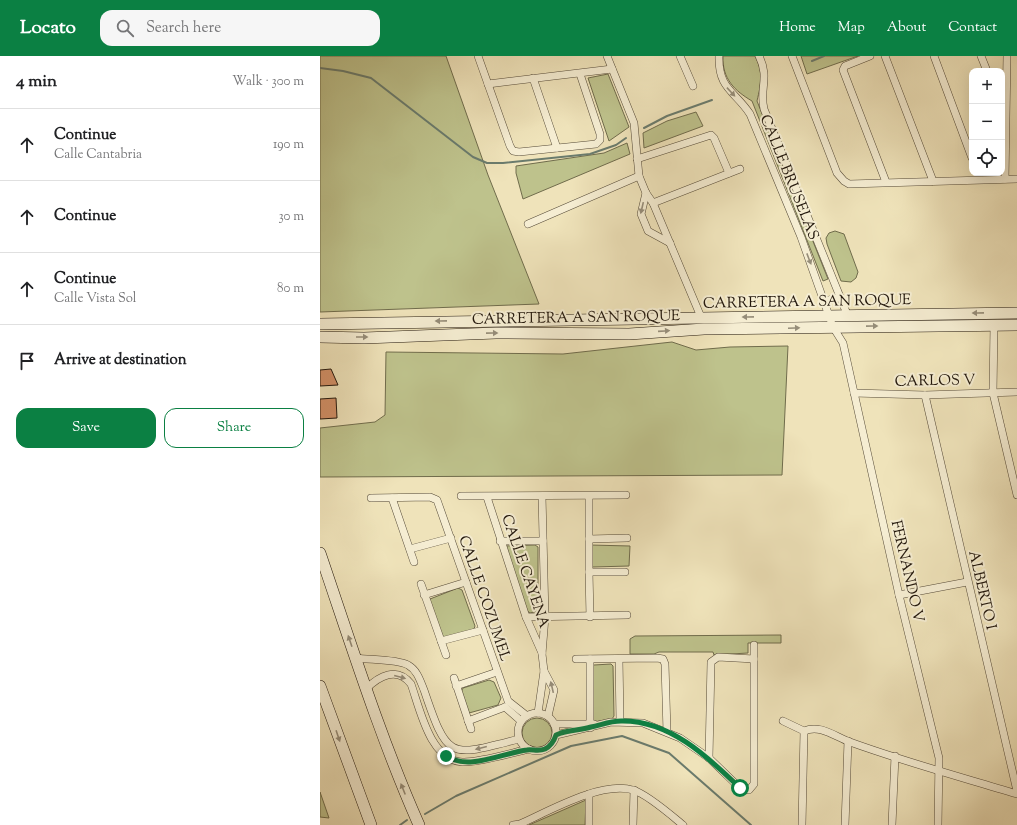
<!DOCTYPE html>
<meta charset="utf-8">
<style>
body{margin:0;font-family:"Sorts Mill Goudy",serif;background:#f6f6f6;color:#202124}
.controls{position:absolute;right:12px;top:12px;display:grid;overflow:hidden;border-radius:8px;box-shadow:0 4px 16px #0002}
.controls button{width:36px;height:36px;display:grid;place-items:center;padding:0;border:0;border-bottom:1px solid #e0e0e0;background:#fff;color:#202124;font:20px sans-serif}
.stop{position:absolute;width:12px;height:12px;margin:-9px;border:3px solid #0b8043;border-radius:50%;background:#fff}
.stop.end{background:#0b8043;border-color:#fff;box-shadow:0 1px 4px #0008}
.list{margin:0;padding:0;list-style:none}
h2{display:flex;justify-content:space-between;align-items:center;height:52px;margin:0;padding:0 16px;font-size:17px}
h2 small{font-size:13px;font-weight:400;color:#757577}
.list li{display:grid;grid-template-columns:26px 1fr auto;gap:12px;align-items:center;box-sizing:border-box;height:72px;padding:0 16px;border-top:1px solid #e0e0e0}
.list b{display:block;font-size:15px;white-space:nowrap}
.list p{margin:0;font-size:13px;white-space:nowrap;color:#757577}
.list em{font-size:13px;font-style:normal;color:#757577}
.actions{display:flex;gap:8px;padding:12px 16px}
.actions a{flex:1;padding:9px 0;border:1px solid #0b8043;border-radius:12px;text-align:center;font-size:14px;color:#0b8043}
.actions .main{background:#0b8043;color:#fff}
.icon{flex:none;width:22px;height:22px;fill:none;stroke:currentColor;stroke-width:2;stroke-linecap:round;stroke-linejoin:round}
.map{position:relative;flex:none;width:697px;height:769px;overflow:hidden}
header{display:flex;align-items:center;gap:24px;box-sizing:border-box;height:56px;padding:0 20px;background:#0b8043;color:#fff}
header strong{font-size:19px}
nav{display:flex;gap:22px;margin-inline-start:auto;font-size:14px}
.search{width:280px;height:36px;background:#f6f6f6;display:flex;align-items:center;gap:10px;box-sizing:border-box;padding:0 14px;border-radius:12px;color:#757577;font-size:15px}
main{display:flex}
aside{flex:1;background:#fff}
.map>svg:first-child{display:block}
.green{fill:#bec28c;stroke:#706c4c}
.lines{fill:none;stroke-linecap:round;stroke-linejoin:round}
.stream{stroke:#6a7b6d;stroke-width:2}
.building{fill:#d39067;stroke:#22170c}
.street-casing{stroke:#554a38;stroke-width:8}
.secondary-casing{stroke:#22170c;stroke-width:12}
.street{stroke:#f5edd2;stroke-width:7}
.secondary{stroke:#f5edd2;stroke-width:11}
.oneway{fill:#968d79}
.route{stroke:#0b8043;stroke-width:5}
.labels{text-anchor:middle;stroke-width:4;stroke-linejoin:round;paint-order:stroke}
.street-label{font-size:15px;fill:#22170c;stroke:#f5edd2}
</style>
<header>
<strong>Locato</strong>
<div class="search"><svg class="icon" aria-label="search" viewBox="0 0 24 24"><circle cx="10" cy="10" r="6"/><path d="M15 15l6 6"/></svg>Search here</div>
<nav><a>Home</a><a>Map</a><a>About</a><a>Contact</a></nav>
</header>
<main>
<aside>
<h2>4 min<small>Walk · 300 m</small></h2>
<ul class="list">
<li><svg class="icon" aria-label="ahead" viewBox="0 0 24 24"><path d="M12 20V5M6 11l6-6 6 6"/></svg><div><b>Continue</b><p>Calle Cantabria</p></div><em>190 m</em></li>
<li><svg class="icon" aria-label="ahead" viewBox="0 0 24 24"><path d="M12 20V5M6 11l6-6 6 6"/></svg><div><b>Continue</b></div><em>30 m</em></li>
<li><svg class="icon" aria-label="ahead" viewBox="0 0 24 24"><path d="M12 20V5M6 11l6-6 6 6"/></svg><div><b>Continue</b><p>Calle Vista Sol</p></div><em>80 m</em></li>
<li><svg class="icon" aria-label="arrive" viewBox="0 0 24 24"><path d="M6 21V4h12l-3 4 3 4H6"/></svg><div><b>Arrive at destination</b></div></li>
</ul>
<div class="actions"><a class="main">Save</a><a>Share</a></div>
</aside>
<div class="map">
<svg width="697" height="769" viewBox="0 0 697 769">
<rect width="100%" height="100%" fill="#efe3ba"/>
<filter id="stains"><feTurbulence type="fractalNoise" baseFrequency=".005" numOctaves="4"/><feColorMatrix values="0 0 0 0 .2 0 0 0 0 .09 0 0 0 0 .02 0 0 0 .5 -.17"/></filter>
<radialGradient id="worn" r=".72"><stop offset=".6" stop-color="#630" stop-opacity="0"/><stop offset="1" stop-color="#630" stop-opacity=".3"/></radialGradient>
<!-- green -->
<g class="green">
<path d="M0 0H126L168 119 219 248 0 256Z"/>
<path d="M403 0H435C444 17 441 27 437 45L508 223 503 225 432 45C415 35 402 23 403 0Z"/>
<path d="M481 0H538L487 18Z"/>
<path d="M288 18 309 71 289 85 268 22Z"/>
<path d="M376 56 383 70 324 92 323 77 347 65Z"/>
<path d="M307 87 310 98 203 143 196 117V110L284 97Z"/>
<path d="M515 175 524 178 538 216 536 222 531 226 521 225 507 188 506 182 509 177Z"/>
<path d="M352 286 376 294 410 291 468 290 462 419 0 421V372L55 366 65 359 66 296 243 298Z"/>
<path d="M215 489 218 491V555L210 557 206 554 184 490Z"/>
<path d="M270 489 310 490 309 510 273 511 270 509Z"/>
<path d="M138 532 142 534 155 570 154 573 124 583 109 546 110 543Z"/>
<path d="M461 579V587H428V597L394 599 393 596H339L334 598H310V583L315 580Z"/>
<path d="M291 608 293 610 294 660 292 663 274 666 272 664V611L274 609Z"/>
<path d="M169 624 174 626 181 642 178 649 149 657 141 636 143 632Z"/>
<circle cx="217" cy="677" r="15"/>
<path d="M0 736 9 762 0 761Z"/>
<path d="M266 744 265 769H209Z"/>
</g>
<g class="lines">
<!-- stream -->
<g class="stream">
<path d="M492 5 504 0"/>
<path d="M0 12 23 15 51 22 153 101 167 107H183L270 98 296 89 306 82"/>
<path d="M324 72 347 60 392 44"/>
<path d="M105 758 136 740 251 690 302 680 349 697 431 769"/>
<path d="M80 769 87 764"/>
</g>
</g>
<!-- building -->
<g class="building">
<path d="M11 313 18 329 0 330V314Z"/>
<path d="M16 342 17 362 0 363V343Z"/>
</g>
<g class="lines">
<!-- street casing -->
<g class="street-casing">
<g id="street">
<path d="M158 0 190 90 193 95 199 96 276 88 280 84V78L260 18"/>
<path d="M287 0 314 67 319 120 326 137 333 147 381 261"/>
<path d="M360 0 373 30"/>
<path d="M399 0C398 33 415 35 430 58L481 181 513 271 523 287 579 539 619 702 618 769"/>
<path d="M439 0C450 22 439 33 444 53L527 258"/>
<path d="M472 0 517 117 524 125 529 128 697 123"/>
<path d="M550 0 525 10 523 14 566 126"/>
<path d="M565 0 613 125"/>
<path d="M614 0 652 102"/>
<path d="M661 0 667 15"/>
<path d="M213 22 237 92"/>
<path d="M168 28 292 13"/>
<path d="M317 103 391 79 394 82 409 117"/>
<path d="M685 123 687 0"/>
<path d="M326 137 321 158 328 175 350 187"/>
<path d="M333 147 420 113"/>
<path d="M208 168 319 120"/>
<path d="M505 245 520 241"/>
<path d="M674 269 673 337 697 439"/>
<path d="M534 337 605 339 697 336"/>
<path d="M605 339 697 735"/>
<path d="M141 440 306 439"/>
<path d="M269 440V516L270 561"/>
<path d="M167 441 206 561 222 597"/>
<path d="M51 442 110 441 117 444 188 645 207 660"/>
<path d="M72 442 94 506"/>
<path d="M269 483 307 482"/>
<path d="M180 485H223"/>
<path d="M90 493 131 482"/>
<path d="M269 516H305"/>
<path d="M101 528 126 599"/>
<path d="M104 539 146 526"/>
<path d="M579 539 647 526"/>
<path d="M206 561 307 559"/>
<path d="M121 585 163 574"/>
<path d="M36 602C50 604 76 603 88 609 97 614 100 624 104 634 128 705 129 701 199 683"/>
<path d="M256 603 337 602 343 603 345 608 347 676"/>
<path d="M270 603V672"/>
<path d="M299 603 300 665"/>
<path d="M224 615 234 634 228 660"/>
<path d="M134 622 151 673"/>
<path d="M136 630 177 616"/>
<path d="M46 633C59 620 77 610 91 628 100 653 110 704 142 706 159 707 191 697 209 693"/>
<path d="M185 651 201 665"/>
<circle cx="217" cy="676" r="19"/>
<path d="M218 657 224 615 222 598 225 561 222 440"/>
<path d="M148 665 185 651"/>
<path d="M463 665 484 675C500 668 514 680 530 686 585 706 641 721 697 738"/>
<path d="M234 668H274"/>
<path d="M236 679 291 666 323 667 360 682 389 702 420 732 429 734 434 728V589"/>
<path d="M389 702 391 606 398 601 434 603"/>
<path d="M193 769 200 768C229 755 281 725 313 734 327 738 351 759 363 769"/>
<path d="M269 769V738"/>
<path d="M313 769 314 734"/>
<path d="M482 769 484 675"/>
<path d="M525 769 528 685"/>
<path d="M572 769 575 700"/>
</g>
</g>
<!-- secondary casing -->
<g class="secondary-casing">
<g id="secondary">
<path d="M0 268 697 257"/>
<path d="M0 281 44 282 176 277 309 278 384 273 697 269"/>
<path d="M0 497C31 588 60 681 99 769"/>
<path d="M0 630 51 769"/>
</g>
</g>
<!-- street -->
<use href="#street" class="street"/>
<!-- secondary -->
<use href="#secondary" class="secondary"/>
</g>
<!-- one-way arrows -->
<defs><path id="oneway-solid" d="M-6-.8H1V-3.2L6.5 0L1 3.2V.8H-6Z"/></defs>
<g class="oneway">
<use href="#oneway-solid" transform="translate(411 36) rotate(47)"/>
<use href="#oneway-solid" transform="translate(322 152) rotate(103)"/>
<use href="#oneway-solid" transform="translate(489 203) rotate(69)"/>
<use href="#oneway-solid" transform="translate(658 257) rotate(179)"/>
<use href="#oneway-solid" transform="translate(428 261) rotate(179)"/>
<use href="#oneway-solid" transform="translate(121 265) rotate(179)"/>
<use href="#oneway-solid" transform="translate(552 270) rotate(-1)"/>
<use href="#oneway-solid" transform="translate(474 272) rotate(-2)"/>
<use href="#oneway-solid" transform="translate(344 275) rotate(-4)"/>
<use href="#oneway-solid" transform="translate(172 277) rotate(-1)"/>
<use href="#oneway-solid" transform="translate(42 281)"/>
<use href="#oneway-solid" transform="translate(30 585) rotate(-109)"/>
<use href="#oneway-solid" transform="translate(80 621) rotate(15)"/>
<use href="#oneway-solid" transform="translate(232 631) rotate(-103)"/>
<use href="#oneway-solid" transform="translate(18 680) rotate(71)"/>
<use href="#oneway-solid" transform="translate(161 692) rotate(166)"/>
<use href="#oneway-solid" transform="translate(83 733) rotate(-112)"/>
</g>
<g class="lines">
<!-- route -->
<path class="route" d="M126 700C149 715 182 697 207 694 213 693 218 696 225 693 231 690 234 685 236 679L241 677C251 674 261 674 271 671 281 669 290 665 301 665 349 664 387 700 420 732"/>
</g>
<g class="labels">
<!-- street labels -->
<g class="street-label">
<text transform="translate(470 121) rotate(68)" y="5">CALLE BRUSELAS</text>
<text transform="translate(487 245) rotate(-1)" y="5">CARRETERA A SAN ROQUE</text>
<text transform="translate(256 261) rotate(-1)" y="5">CARRETERA A SAN ROQUE</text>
<text transform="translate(615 324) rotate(-1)" y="5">CARLOS V</text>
<text transform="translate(206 515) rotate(71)" y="5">CALLE CAYENA</text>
<text transform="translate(588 515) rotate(77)" y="5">FERNANDO V</text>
<text transform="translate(663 534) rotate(77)" y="5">ALBERTO I</text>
<text transform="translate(165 542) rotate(71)" y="5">CALLE COZUMEL</text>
</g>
</g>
<rect width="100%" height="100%" filter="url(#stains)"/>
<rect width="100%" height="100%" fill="url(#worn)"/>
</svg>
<div class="controls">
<button>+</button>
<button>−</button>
<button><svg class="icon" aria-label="locate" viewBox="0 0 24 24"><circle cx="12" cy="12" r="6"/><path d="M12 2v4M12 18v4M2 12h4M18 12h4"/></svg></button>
</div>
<div class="stop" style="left:420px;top:732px"></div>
<div class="stop end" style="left:126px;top:700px"></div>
</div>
</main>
